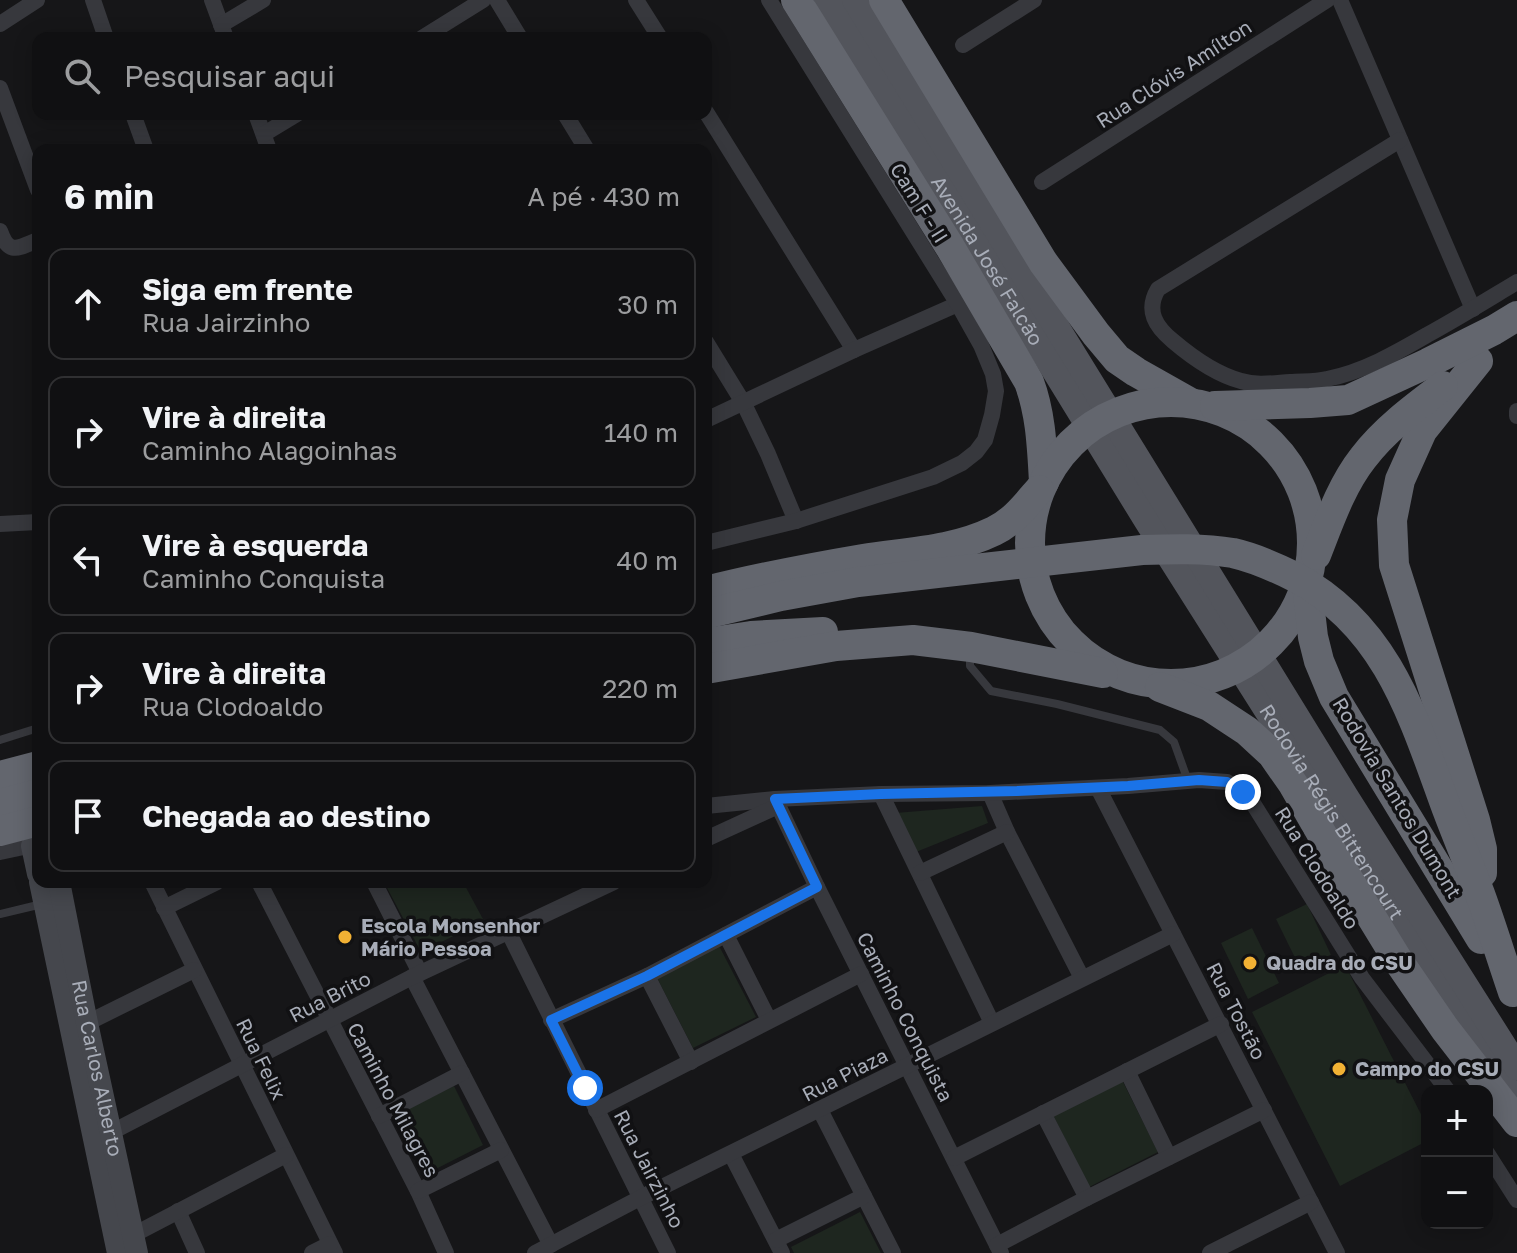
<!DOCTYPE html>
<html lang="pt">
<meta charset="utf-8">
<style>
body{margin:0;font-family:"Golos Text",sans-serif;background:#1e1e20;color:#f1f3f6}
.controls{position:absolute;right:24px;bottom:24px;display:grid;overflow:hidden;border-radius:16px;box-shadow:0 4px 20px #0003}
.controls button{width:72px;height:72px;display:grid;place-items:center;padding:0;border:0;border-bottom:2px solid #303032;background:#101012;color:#f1f3f6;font:40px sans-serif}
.stop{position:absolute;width:24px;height:24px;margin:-18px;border:6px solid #1a73e8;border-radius:50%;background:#fff}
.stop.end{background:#1a73e8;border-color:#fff;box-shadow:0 2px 8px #0008}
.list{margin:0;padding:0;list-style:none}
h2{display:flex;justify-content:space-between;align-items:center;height:104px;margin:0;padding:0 32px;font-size:34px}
h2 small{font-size:26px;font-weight:400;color:#9c9d9f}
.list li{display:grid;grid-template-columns:52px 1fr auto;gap:24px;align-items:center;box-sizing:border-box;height:112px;margin:0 16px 16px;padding:0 16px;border:2px solid #303032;border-radius:16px}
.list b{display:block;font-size:30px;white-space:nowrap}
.list p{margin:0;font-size:26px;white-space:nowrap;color:#9c9d9f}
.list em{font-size:26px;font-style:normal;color:#9c9d9f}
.icon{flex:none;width:44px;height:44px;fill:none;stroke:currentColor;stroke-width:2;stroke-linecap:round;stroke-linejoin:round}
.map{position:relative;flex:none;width:1517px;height:1253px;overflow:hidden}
.search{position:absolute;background:#101012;box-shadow:0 4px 20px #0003;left:32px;top:32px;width:680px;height:88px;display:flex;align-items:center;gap:20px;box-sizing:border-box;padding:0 28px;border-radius:16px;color:#9c9d9f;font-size:30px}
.panel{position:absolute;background:#101012;box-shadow:0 4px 20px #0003;left:32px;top:144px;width:680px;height:744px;border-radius:16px}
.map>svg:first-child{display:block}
.green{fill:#1e261f}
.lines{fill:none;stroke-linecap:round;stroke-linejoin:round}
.lane{stroke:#37383d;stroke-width:8}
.street{stroke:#37383d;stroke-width:16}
.secondary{stroke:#45474d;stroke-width:22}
.primary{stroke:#53555c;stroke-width:26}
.highway{stroke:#63666e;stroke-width:30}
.route{stroke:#1a73e8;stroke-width:10}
.poi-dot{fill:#f2b134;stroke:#111113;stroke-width:3}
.labels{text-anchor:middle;stroke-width:7;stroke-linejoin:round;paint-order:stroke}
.street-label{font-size:20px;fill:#a8adb8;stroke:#111113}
.poi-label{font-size:20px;font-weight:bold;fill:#a8adb8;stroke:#111113;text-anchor:start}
</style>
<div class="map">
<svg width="1517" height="1253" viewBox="0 0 1517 1253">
<rect width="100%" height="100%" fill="#161618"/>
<!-- green -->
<g class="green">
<path d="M982 806 988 823 916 852 895 813Z"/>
<path d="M384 882H463L484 921 421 952Z"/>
<path d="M1307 904 1331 955 1301 970 1276 919Z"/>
<path d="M1252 928 1279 983 1248 999 1221 943Z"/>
<path d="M717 942 756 1017 693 1048 655 974Z"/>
<path d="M1345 965 1427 1126V1141L1340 1186 1252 1012Z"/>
<path d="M1121 1078 1158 1152 1089 1187 1052 1113Z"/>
<path d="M454 1086 483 1145 426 1174 395 1115Z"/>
<path d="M860 1212 881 1253H794L791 1247Z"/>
</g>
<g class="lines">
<!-- lane -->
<g class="lane">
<path d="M970 652V666L991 691 1057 704 1160 730 1174 742 1188 781"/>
<path d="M0 740 38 728"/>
<path d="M0 914 42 904"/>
</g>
<!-- street -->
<g class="street">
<path d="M93 0 106 38"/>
<path d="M212 0 226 38"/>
<path d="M497 0 520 38"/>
<path d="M636 0 660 38"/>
<path d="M1340 0 1473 309"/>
<path d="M0 24 37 0"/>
<path d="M221 25 263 0"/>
<path d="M422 38 483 0"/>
<path d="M963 45 1034 0"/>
<path d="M0 88 38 190"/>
<path d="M706 112 854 350"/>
<path d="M133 114 146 150"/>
<path d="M256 114 269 150"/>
<path d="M565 114 587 150"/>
<path d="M264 134 297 114"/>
<path d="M1400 140 1158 289C1145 311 1156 327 1173 341 1193 358 1215 374 1241 381 1257 386 1274 383 1290 382 1302 381 1315 382 1327 379 1363 372 1396 353 1427 335 1458 318 1487 300 1517 282"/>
<path d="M1042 182 1327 0"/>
<path d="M0 231C9 256 18 248 38 240"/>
<path d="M706 342 744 404 768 454 796 521"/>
<path d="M1517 411V416"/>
<path d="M706 420 854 350 958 304"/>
<path d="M0 524 38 522"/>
<path d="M706 543 796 521 933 477 962 463 976 452 985 440 992 415 996 391 993 374 981 345 958 304 769 0"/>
<path d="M1098 788 1337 1253"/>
<path d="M990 793 1007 832 1082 978"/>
<path d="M881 794 992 1023"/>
<path d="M775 799 817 887 1001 1253"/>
<path d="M706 806 775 799 881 794 990 793 1128 786 1199 780 1227 782 1243 792 1254 805 1362 978 1448 1091"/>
<path d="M706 839 778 806"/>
<path d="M0 852 38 844"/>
<path d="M920 873 1007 832"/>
<path d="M152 882 335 1253"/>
<path d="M259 882 418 1191 446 1253"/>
<path d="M374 882 420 973"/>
<path d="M164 908 217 882"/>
<path d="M508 931 668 1253"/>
<path d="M726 935 769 1020"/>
<path d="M647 976 691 1062"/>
<path d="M412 977 551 1245"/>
<path d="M551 1020 647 976 817 887"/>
<path d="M87 1023 194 970"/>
<path d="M1127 1071 1169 1157"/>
<path d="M596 1110 861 974"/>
<path d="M820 1110 893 1253"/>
<path d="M1043 1113 1087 1198"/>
<path d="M379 1116 462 1073"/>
<path d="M110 1133 412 977 614 882"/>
<path d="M1487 1153 1517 1200"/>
<path d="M731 1154 782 1253"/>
<path d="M954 1158 1221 1024"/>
<path d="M418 1191 501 1150"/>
<path d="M178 1211 197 1253"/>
<path d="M133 1235 286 1155"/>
<path d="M776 1240 864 1196"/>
<path d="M997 1245 1087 1198 1264 1110"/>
<path d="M312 1253 330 1244"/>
<path d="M535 1253 640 1198 1173 934"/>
<path d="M1210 1253 1311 1202"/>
</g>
<!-- secondary -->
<g class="secondary">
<path d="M32 846 38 874"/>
<path d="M40 882 118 1253"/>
<path id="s1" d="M59 882 87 1023 137 1253"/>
</g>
<!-- primary -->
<g class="primary">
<path id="s2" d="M827 0 1147 521 1514 1100"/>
<path d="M855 0 1346 797 1517 1067"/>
</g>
<!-- highway -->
<g class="highway">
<path d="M796 0 950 247 1029 382C1041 414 1042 448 1044 482"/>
<path d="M884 0 1043 262 1096 334 1117 359 1136 372 1191 403"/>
<path d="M1478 361 1422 431 1400 480 1392 520 1394 565 1475 820 1482 849V873"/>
<circle cx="1171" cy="543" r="141"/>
<path d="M1215 406 1310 403 1348 400 1428 363 1494 330 1517 316"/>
<path d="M1316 555C1329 522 1341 486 1363 458 1384 430 1415 407 1443 386"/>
<path d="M1307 585 1313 637 1319 661 1334 697 1481 939"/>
<path d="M706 591C758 578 810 568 863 559 907 552 953 551 994 531 1013 522 1026 505 1039 490"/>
<path d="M706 614 781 596 858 582 1142 550C1172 549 1203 548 1233 553 1255 558 1275 567 1295 577 1386 626 1412 713 1445 804 1456 834 1469 864 1480 894 1492 927 1502 960 1513 992"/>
<path d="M706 643 751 636 823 632"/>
<path d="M706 669 836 646 913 640 971 647 1103 673"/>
<path d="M1160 687 1209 706 1247 731 1272 754 1293 784 1339 864 1399 962 1445 1029 1517 1122"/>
<path d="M0 776 38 766"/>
<path d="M0 804 38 794"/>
<path d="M0 831 38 821"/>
</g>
</g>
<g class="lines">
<!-- route -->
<path class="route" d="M585 1088 551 1020 647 976 817 887 775 799 881 794 1017 791 1128 786 1199 780 1227 782 1243 792"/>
</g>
<!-- markers -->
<g class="poi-dot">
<circle cx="345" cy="937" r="8"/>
<circle cx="1250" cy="963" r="8"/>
<circle cx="1339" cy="1069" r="8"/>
</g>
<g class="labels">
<!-- street labels -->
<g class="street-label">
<text transform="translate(1174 74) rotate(-33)" y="7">Rua Clóvis Amílton</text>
<text transform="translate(919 203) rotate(58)" y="7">Cam F - II</text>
<text dy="7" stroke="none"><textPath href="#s2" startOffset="306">Avenida José Falcão</textPath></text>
<text transform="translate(1397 798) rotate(59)" y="7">Rodovia Santos Dumont</text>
<text dy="7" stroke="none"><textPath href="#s2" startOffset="956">Rodovia Régis Bittencourt</textPath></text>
<text transform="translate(1317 868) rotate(58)" y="7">Rua Clodoaldo</text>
<text transform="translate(330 997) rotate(-27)" y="7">Rua Brito</text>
<text transform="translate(1236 1011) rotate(63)" y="7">Rua Tostão</text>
<text transform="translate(905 1017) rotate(63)" y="7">Caminho Conquista</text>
<text transform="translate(261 1059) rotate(64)" y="7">Rua Felix</text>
<text dy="7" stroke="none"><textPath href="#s1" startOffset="190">Rua Carlos Alberto</textPath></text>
<text transform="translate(845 1075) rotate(-27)" y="7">Rua Piaza</text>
<text transform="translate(393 1100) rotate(62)" y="7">Caminho Milagres</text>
<text transform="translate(649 1169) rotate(63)" y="7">Rua Jairzinho</text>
</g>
<!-- poi labels -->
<g class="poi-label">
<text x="361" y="933">Escola Monsenhor<tspan x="361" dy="23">Mário Pessoa</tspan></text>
<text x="1266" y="970">Quadra do CSU</text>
<text x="1355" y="1076">Campo do CSU</text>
</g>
</g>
</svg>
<div class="controls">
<button>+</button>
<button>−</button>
</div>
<div class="stop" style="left:585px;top:1088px"></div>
<div class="stop end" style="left:1243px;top:792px"></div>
<div class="search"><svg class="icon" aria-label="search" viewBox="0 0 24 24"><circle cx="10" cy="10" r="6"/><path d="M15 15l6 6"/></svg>Pesquisar aqui</div>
<section class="panel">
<h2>6 min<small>A pé · 430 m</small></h2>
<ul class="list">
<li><svg class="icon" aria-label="ahead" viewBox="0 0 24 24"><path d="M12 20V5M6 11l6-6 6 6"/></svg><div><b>Siga em frente</b><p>Rua Jairzinho</p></div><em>30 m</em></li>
<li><svg class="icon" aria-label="right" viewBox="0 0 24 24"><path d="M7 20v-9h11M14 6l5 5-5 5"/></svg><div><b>Vire à direita</b><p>Caminho Alagoinhas</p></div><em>140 m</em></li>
<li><svg class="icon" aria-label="left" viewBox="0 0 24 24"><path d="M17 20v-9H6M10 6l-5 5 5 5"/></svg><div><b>Vire à esquerda</b><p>Caminho Conquista</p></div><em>40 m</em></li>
<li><svg class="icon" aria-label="right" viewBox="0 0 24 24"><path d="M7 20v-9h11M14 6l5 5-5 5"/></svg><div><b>Vire à direita</b><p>Rua Clodoaldo</p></div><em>220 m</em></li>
<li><svg class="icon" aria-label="arrive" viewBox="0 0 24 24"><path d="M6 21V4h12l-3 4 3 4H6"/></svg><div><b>Chegada ao destino</b></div></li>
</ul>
</section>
</div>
